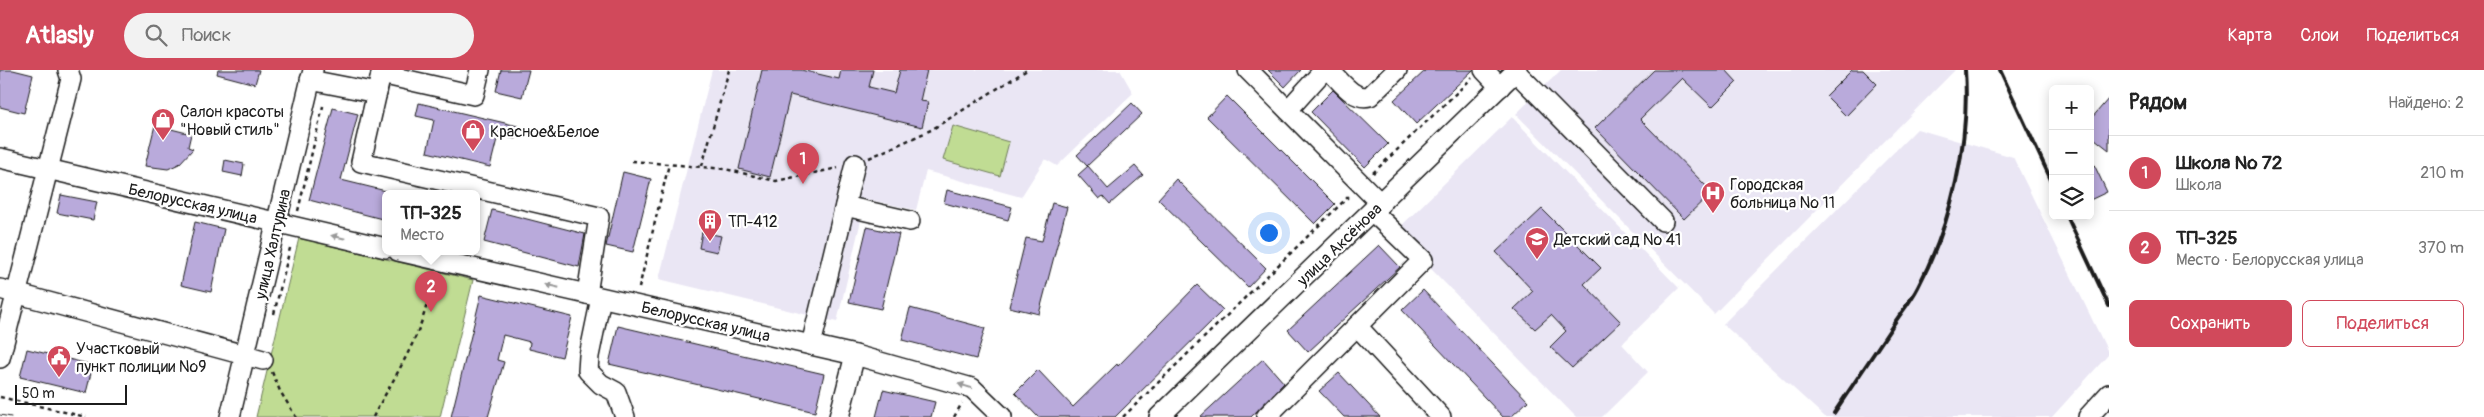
<!DOCTYPE html>
<html lang="ru">
<meta charset="utf-8">
<style>
body{margin:0;font-family:Pangolin,sans-serif;background:#f2f2f2;color:#222}
.controls{position:absolute;right:15px;top:15px;display:grid;overflow:hidden;border-radius:8px;box-shadow:0 2px 12px #0003}
.controls button{width:45px;height:45px;display:grid;place-items:center;padding:0;border:0;border-bottom:1px solid #e0e0e0;background:#fff;color:#222;font:25px sans-serif}
.scale{position:absolute;left:15px;bottom:12px;width:112px;box-sizing:border-box;padding-left:5px;border:2px solid #1c1c1c;border-top:0;font-size:14px;line-height:18px;white-space:nowrap;color:#1c1c1c;-webkit-text-stroke:4px #fff;paint-order:stroke}
.you{position:absolute;left:1268px;top:162px;width:18px;height:18px;margin:-12px;border:4px solid #fff;border-radius:50%;background:#1a73e8;box-shadow:0 0 0 8px #1a73e833}
.badge{display:grid;place-items:center;width:32px;height:32px;border-radius:50%;background:#d1495b;color:#fff;font-size:16px;font-weight:700}
.pin{position:absolute;translate:-50% -41px;filter:drop-shadow(0 1px 2px #0008)}
.pin::after{content:'';position:absolute;top:26px;width:18px;height:15px;background:inherit;clip-path:polygon(0 0,100% 0,50% 100%)}
.popup{position:absolute;left:382px;top:120px;width:98px;height:65px;box-sizing:border-box;display:grid;place-content:center;border-radius:8px;background:#fff;filter:drop-shadow(0 1px 4px #0005);font-size:16px;white-space:nowrap;color:#767676}
.popup b{font-size:19px;color:#222}
.popup::after{content:'';position:absolute;left:50%;top:100%;margin-left:-10px;border:10px solid transparent;border-top-color:#fff}
.list{margin:0;padding:0;list-style:none}
h2{display:flex;justify-content:space-between;align-items:center;height:65px;margin:0;padding:0 20px;font-size:21px}
h2 small{font-size:16px;font-weight:400;color:#767676}
.list li{display:grid;grid-template-columns:32px 1fr auto;gap:15px;align-items:center;box-sizing:border-box;height:75px;padding:0 20px;border-top:1px solid #e0e0e0}
.list b{display:block;font-size:19px;white-space:nowrap}
.list p{margin:0;font-size:16px;white-space:nowrap;color:#767676}
.list em{font-size:16px;font-style:normal;color:#767676}
.actions{display:flex;gap:10px;padding:15px 20px}
.actions a{flex:1;padding:11px 0;border:1px solid #d1495b;border-radius:8px;text-align:center;font-size:18px;color:#d1495b}
.actions .main{background:#d1495b;color:#fff}
.icon{flex:none;width:28px;height:28px;fill:none;stroke:currentColor;stroke-width:2;stroke-linecap:round;stroke-linejoin:round}
.map{position:relative;flex:none;width:2109px;height:347px;overflow:hidden}
header{display:flex;align-items:center;gap:30px;box-sizing:border-box;height:70px;padding:0 25px;background:#d1495b;color:#fff}
header strong{font-size:24px}
nav{display:flex;gap:28px;margin-inline-start:auto;font-size:18px}
.search{width:350px;height:45px;background:#f2f2f2;display:flex;align-items:center;gap:12px;box-sizing:border-box;padding:0 18px;border-radius:28px;color:#767676;font-size:19px}
main{display:flex}
aside{flex:1;background:#fff}
.map>svg:first-child{display:block}
.built{fill:#eae6f4}
.green{fill:#c0dc93;stroke:#6e7c58}
.building{fill:#b9aadb;stroke:#1c1c1c}
.lines{fill:none;stroke-linecap:round;stroke-linejoin:round}
.minor-casing{stroke:#1c1c1c;stroke-width:22}
.path{stroke:#1c1c1c;stroke-width:2.5;stroke-dasharray:4 4;stroke-linecap:butt}
.minor{stroke:#fff;stroke-width:19}
.tram{stroke:#1c1c1c;stroke-width:1}
.rail{stroke:#1c1c1c;stroke-width:4}
.oneway{fill:#999}
.labels{text-anchor:middle;stroke-width:4.5;stroke-linejoin:round;paint-order:stroke}
.poi-label{font-size:16px;fill:#1c1c1c;stroke:#fff;text-anchor:start}
.street-label{font-size:16px;fill:#1c1c1c;stroke:#fff}
</style>
<header>
<strong>Atlasly</strong>
<div class="search"><svg class="icon" aria-label="search" viewBox="0 0 24 24"><circle cx="10" cy="10" r="6"/><path d="M15 15l6 6"/></svg>Поиск</div>
<nav><a>Карта</a><a>Слои</a><a>Поделиться</a></nav>
</header>
<main>
<div class="map">
<svg width="2109" height="347" viewBox="0 0 2109 347">
<rect width="100%" height="100%" fill="#fff"/>
<filter id="ink" filterUnits="userSpaceOnUse"><feTurbulence type="fractalNoise" baseFrequency=".02" numOctaves="2"/><feDisplacementMap in="SourceGraphic" scale="10" xChannelSelector="R" yChannelSelector="G"/><feConvolveMatrix kernelMatrix="1 2 1 2 8 2 1 2 1" color-interpolation-filters="sRGB"/></filter>
<g filter="url(#ink)">
<!-- built -->
<g class="built">
<path d="M712 0H1120L1133 23 1057 96 1045 89 1021 127 926 101 916 140 866 129 837 252 659 209Z"/>
<path d="M1561 0H1955L1714 244 1516 44Z"/>
<path d="M1512 47 1679 218 1622 274 1648 302 1602 347H1576L1395 162Z"/>
<path d="M1917 59 2013 87 2109 284 2052 347H1825L1723 254Z"/>
</g>
<!-- green -->
<g class="green">
<path d="M953 56 1009 72 1000 106 943 90Z"/>
<path d="M299 168 473 210 440 347H256Z"/>
</g>
<!-- building -->
<g class="building">
<path d="M0 0H13L33 5 24 43 0 37Z"/>
<path d="M218 0H259L255 14 217 4Z"/>
<path d="M501 0H529L522 27 496 21Z"/>
<path d="M762 0H801L839 9 841 0H873L869 17 894 23 900 0H927L920 31 928 32 922 57 790 25 770 107 739 99Z"/>
<path d="M1268 0H1301L1285 17Z"/>
<path d="M1426 0H1473L1416 54 1394 30Z"/>
<path d="M1654 0H1726L1737 12 1712 37 1682 8 1640 49 1712 122 1684 149 1595 58Z"/>
<path d="M1852 0H1863L1877 14 1846 46 1826 26Z"/>
<path d="M1333 20 1388 74 1365 97 1311 42Z"/>
<path d="M1227 26 1335 134 1315 154 1207 47Z"/>
<path d="M2109 28V80L2090 65V50Z"/>
<path d="M419 33 518 56 515 69 498 65 490 97 427 82 434 50 416 46Z"/>
<path d="M1132 33 1142 44 1087 96 1077 85Z"/>
<path d="M333 38 358 44 341 110 386 121V150L309 130Z"/>
<path d="M155 55 191 64 188 77 193 79 179 94 168 99 145 96Z"/>
<path d="M2090 86 2107 122 2090 130Z"/>
<path d="M225 90 244 94 242 106 223 102Z"/>
<path d="M1088 96 1108 119 1135 96 1143 105 1110 134 1103 126 1099 129 1078 105Z"/>
<path d="M623 102 651 109 633 182 606 176Z"/>
<path d="M1176 109 1266 198 1248 217 1158 129Z"/>
<path d="M947 120 1012 137 1008 150 944 133Z"/>
<path d="M61 125 97 132 93 150 57 143Z"/>
<path d="M1052 133 1067 137 1039 244 1009 237 1026 168 1042 171Z"/>
<path d="M1542 139 1601 198 1584 214 1621 252 1572 298 1550 277 1566 261 1551 245 1535 259 1514 239 1533 221 1496 182Z"/>
<path d="M492 140 585 164 579 197 484 172Z"/>
<path d="M195 152 224 159 211 222 181 215Z"/>
<path d="M867 157 899 164 881 239 849 232Z"/>
<path d="M702 162 721 166 717 182 699 178Z"/>
<path d="M1379 175 1400 197 1308 282 1288 260Z"/>
<path d="M1197 215 1223 240 1115 347H1038L1015 323 1038 300 1073 337 1117 294 1118 296Z"/>
<path d="M1423 220 1528 331 1511 347H1503L1402 240Z"/>
<path d="M481 225 572 247 562 287 529 279 530 272 503 265 497 290 504 292 488 347H451Z"/>
<path d="M910 238 985 258 976 289 902 270Z"/>
<path d="M618 256 824 304 815 342 609 294Z"/>
<path d="M27 279 93 295 86 323 20 307Z"/>
<path d="M1263 289 1284 313 1251 347H1200Z"/>
<path d="M1339 303 1380 347H1344L1319 321Z"/>
<path d="M883 320 935 332 931 347H876Z"/>
</g>
<g class="lines">
<!-- minor casing -->
<g class="minor-casing">
<g id="minor">
<path d="M382 0 361 92 599 147 587 224"/>
<path d="M1248 0 1381 134"/>
<path d="M1329 0C1340 10 1353 31 1370 26L1397 0"/>
<path d="M1484 0 1500 17"/>
<path d="M1516 2 1663 151"/>
<path d="M381 4 474 25 480 0"/>
<path d="M310 10 377 23"/>
<path d="M1288 40 1324 0"/>
<path d="M0 88 386 178"/>
<path d="M845 136 910 151"/>
<path d="M398 181 855 285 972 318 1002 347"/>
<path d="M0 219 263 290"/>
<path d="M601 228 589 286 588 301 601 314 616 322 625 347"/>
<path d="M1357 256 1441 347"/>
<path d="M811 275 855 94"/>
<path d="M0 288 71 9 68 0"/>
<path d="M230 347 313 0"/>
<path d="M839 347 855 285"/>
<path d="M1159 347 1517 0"/>
<path d="M1266 347 1423 190 1373 142"/>
<path d="M2088 347 2109 324"/>
</g>
</g>
<!-- path -->
<g class="path">
<path d="M869 88 931 60 1027 0"/>
<path d="M632 91 725 99 776 111 838 98"/>
<path d="M702 96 729 0"/>
<path d="M1373 103 1472 8"/>
<path d="M298 141 324 32"/>
<path d="M639 218 669 94"/>
<path d="M274 244 291 174"/>
<path d="M272 302 280 321 296 347"/>
<path d="M0 327 86 347"/>
<path d="M373 347C396 303 430 255 431 204"/>
<path d="M954 347 962 333"/>
<path d="M1123 347 1349 126"/>
</g>
<!-- minor -->
<use href="#minor" class="minor"/>
<!-- tram -->
<path class="tram" d="M0 345 11 347"/>
<!-- rail -->
<g class="rail">
<path d="M2000 0 2053 114"/>
<path d="M2067 146 2109 236"/>
<path d="M1834 343C1853 315 1872 286 1891 258 1900 244 1911 231 1918 217 1952 153 1970 72 1965 0"/>
</g>
</g>
<!-- one-way arrows -->
<defs><path id="oneway-solid" d="M-6-.8H1V-3.2L6.5 0L1 3.2V.8H-6Z" transform="scale(1.25)"/></defs>
<g class="oneway">
<use href="#oneway-solid" transform="translate(338 167) rotate(-167)"/>
<use href="#oneway-solid" transform="translate(552 216) rotate(-167)"/>
<use href="#oneway-solid" transform="translate(965 316) rotate(-162)"/>
</g>
</g>
<!-- icons -->
<defs>
<g id="shop-pin" transform="scale(1.25)"><path d="M0 17L-7.5 6A9.5 9.5 0 1 1 7.5 6Z" fill="#d1495b" stroke="#fff"/><path d="M-5-2.5h2.3a2.7 3.5 0 0 1 5.4 0H5L5.5 6h-11ZM-1.5-2.5h3a1.5 2.3 0 0 0-3 0Z" fill="#fff"/></g>
<g id="hospital-pin" transform="scale(1.25)"><path d="M0 17L-7.5 6A9.5 9.5 0 1 1 7.5 6Z" fill="#d1495b" stroke="#fff"/><path d="M-5-5h3v3.5h4V-5h3V5h-3V1.5h-4V5h-3Z" fill="#fff"/></g>
<g id="building-pin" transform="scale(1.25)"><path d="M0 17L-7.5 6A9.5 9.5 0 1 1 7.5 6Z" fill="#d1495b" stroke="#fff"/><path d="M-4-6H4V6H1V3H-1V6H-4ZM-2.5-4.3h1.7v1.8h-1.7ZM.8-4.3h1.7v1.8H.8ZM-2.5-1h1.7V.8h-1.7ZM.8-1h1.7V.8H.8Z" fill="#fff"/></g>
<g id="school-pin" transform="scale(1.25)"><path d="M0 17L-7.5 6A9.5 9.5 0 1 1 7.5 6Z" fill="#d1495b" stroke="#fff"/><path d="M0-5L7-2L0 1L-7-2ZM-4 1L0 2.5L4 1V4Q0 6-4 4Z" fill="#fff"/></g>
<g id="civic-pin" transform="scale(1.25)"><path d="M0 17L-7.5 6A9.5 9.5 0 1 1 7.5 6Z" fill="#d1495b" stroke="#fff"/><path d="M-.6-6.5H3V-4.5H.6V-3L4-1V1h2V6H-6V1h2V-1L-.6-3ZM-1.2 2.5V6h2.4V2.5Z" fill="#fff"/></g>
</defs>
<g fill-rule="evenodd">
<use href="#shop-pin" x="163" y="50"/>
<use href="#shop-pin" x="473" y="61"/>
<use href="#hospital-pin" x="1713" y="123"/>
<use href="#building-pin" x="710" y="151"/>
<use href="#school-pin" x="1537" y="169"/>
<use href="#civic-pin" x="59" y="287"/>
</g>
<g class="labels">
<!-- poi labels -->
<g class="poi-label">
<text x="180" y="47">Салон красоты<tspan x="180" dy="18">"Новый стиль"</tspan></text>
<text x="490" y="67">Красное&amp;Белое</text>
<text x="1730" y="120">Городская<tspan x="1730" dy="18">больница № 11</tspan></text>
<text x="728" y="157">ТП-412</text>
<text x="1554" y="175">Детский сад № 41</text>
<text x="76" y="284">Участковый<tspan x="76" dy="18">пункт полиции №9</tspan></text>
</g>
<!-- street labels -->
<g class="street-label">
<text transform="translate(193 133) rotate(13)" y="6">Белорусская улица</text>
<text transform="translate(272 174) rotate(-77)" y="6">улица Халтурина</text>
<text transform="translate(1339 174) rotate(-44)" y="6">улица Аксёнова</text>
<text transform="translate(706 251) rotate(13)" y="6">Белорусская улица</text>
</g>
</g>
</svg>
<div class="controls">
<button>+</button>
<button>−</button>
<button><svg class="icon" aria-label="layers" viewBox="0 0 24 24"><path d="M12 4l9 5-9 5-9-5zM3 14l9 5 9-5"/></svg></button>
</div>
<div class="scale">50 m</div>
<div class="you"></div>
<div class="pin badge" style="left:803px;top:114px">1</div>
<div class="pin badge" style="left:431px;top:242px">2</div>
<div class="popup"><b>ТП-325</b>Место</div>
</div>
<aside>
<h2>Рядом<small>Найдено: 2</small></h2>
<ul class="list">
<li><span class="badge">1</span><div><b>Школа № 72</b><p>Школа</p></div><em>210 m</em></li>
<li><span class="badge">2</span><div><b>ТП-325</b><p>Место · Белорусская улица</p></div><em>370 m</em></li>
</ul>
<div class="actions"><a class="main">Сохранить</a><a>Поделиться</a></div>
</aside>
</main>
